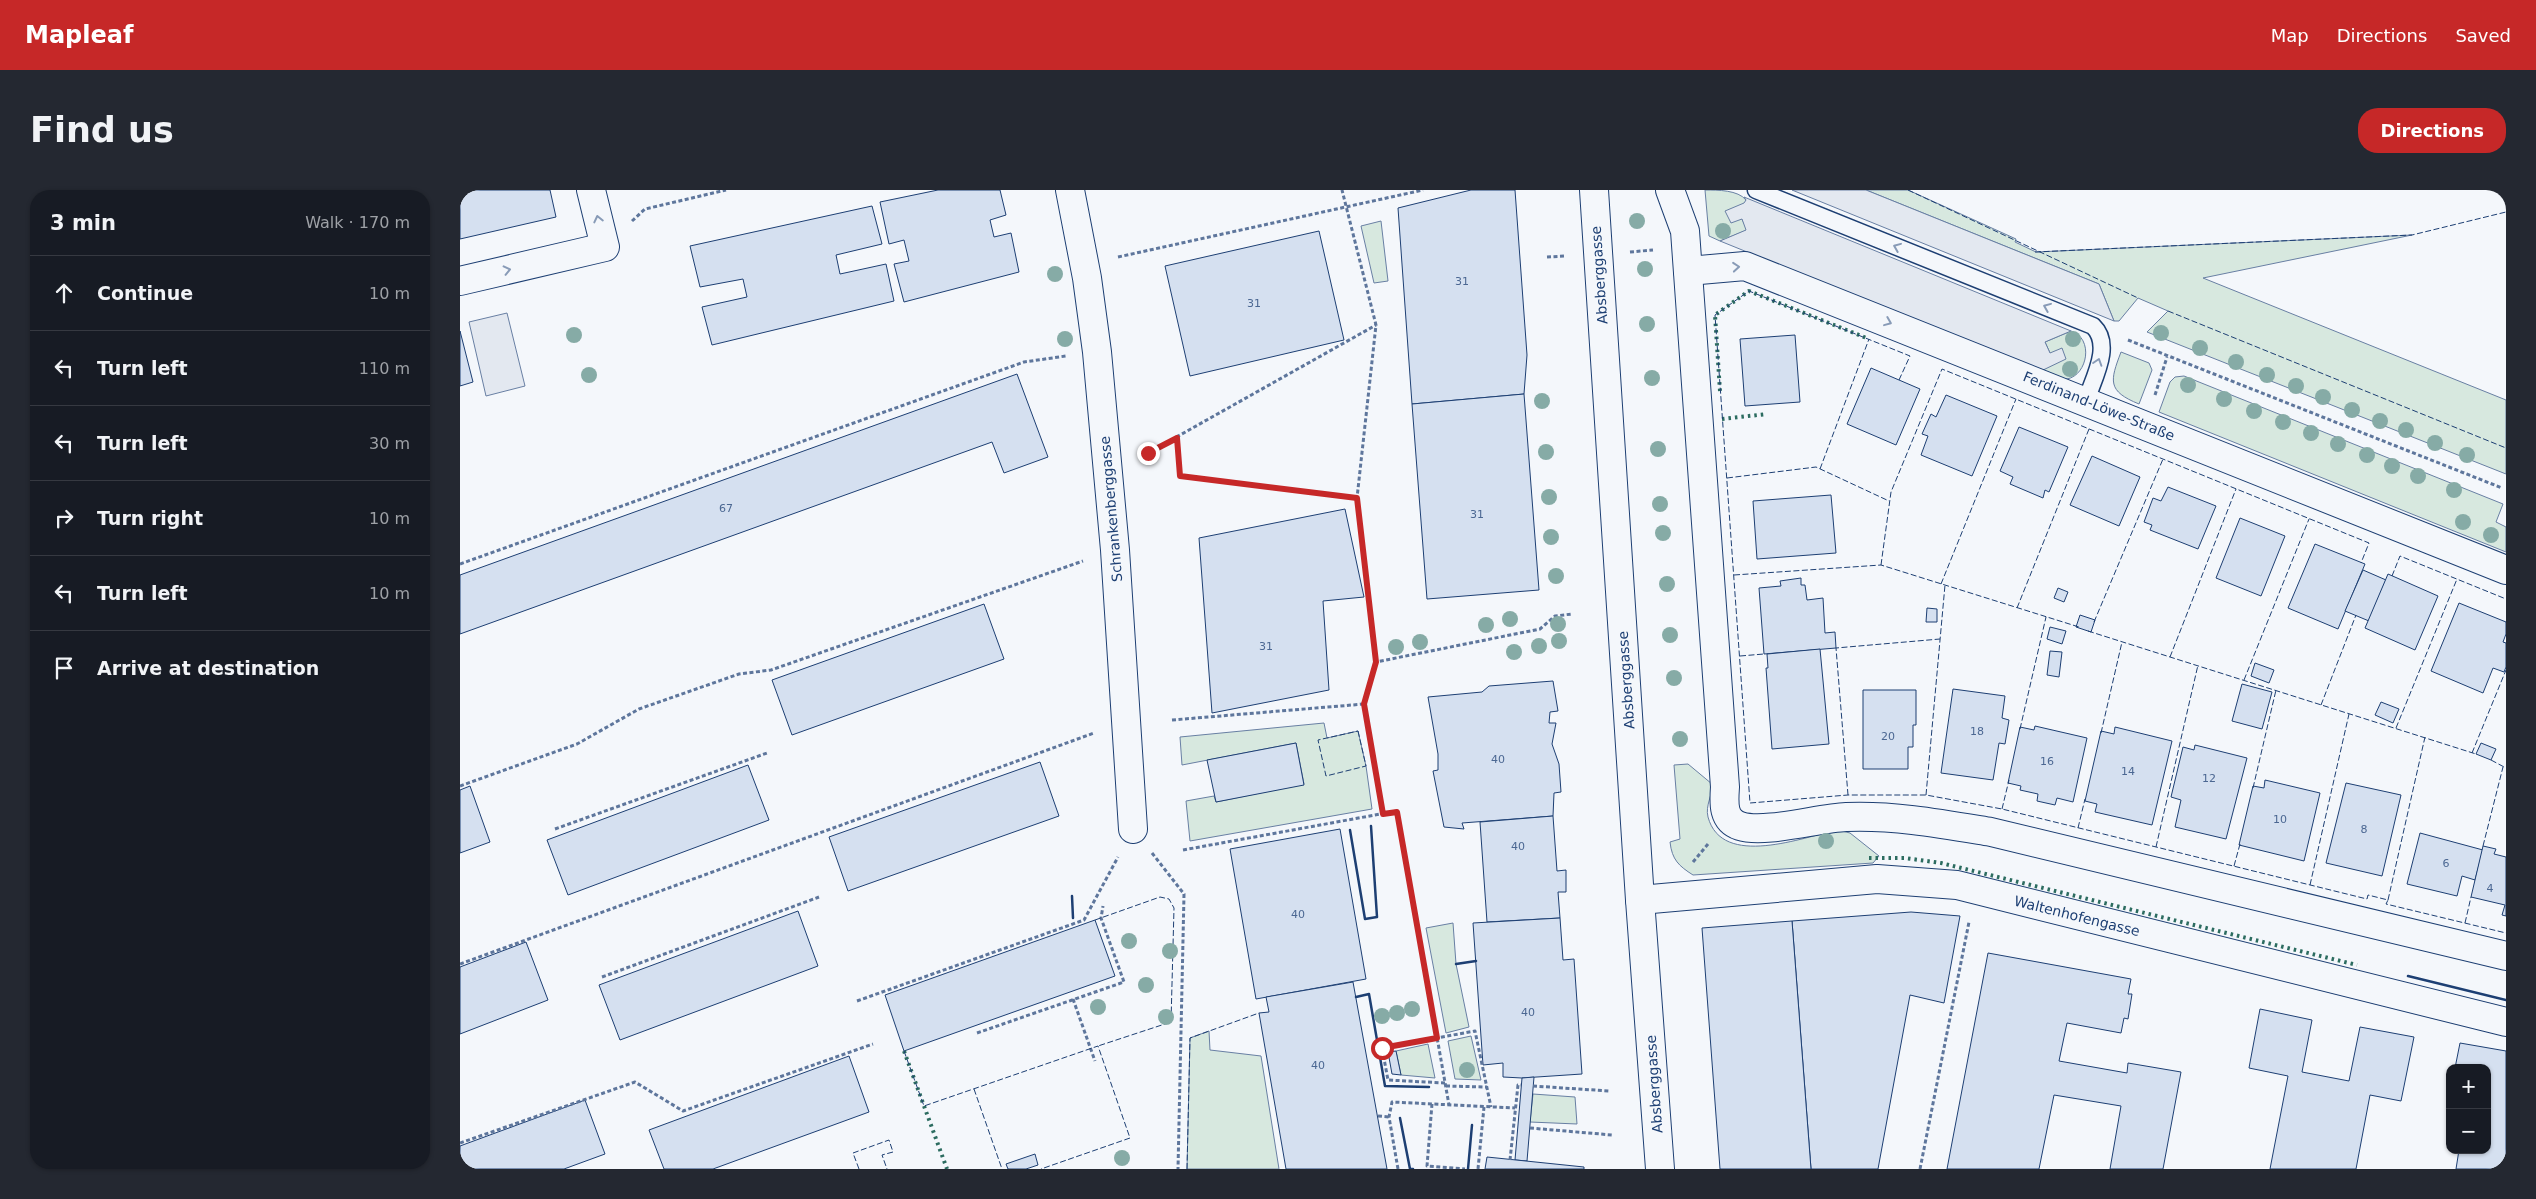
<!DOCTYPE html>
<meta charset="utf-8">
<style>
body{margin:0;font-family:"DejaVu Sans",sans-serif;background:#242831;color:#f1f3f6}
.controls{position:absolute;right:15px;bottom:15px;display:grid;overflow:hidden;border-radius:10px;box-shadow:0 1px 4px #0004}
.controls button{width:45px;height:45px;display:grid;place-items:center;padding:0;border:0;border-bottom:1px solid #363941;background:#171b24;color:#f1f3f6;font:25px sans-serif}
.stop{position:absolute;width:15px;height:15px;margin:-11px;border:4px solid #c62828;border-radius:50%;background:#fff}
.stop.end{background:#c62828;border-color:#fff;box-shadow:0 1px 5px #0008}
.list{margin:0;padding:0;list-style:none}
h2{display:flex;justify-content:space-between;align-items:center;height:65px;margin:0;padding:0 20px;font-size:21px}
h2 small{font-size:16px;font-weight:400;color:#9ea1a6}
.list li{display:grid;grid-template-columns:32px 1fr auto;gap:15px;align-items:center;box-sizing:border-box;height:75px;padding:0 20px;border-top:1px solid #363941}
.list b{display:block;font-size:19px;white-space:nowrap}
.list em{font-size:16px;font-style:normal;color:#9ea1a6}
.icon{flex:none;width:28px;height:28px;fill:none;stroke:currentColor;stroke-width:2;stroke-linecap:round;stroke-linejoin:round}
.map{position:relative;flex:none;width:2046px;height:979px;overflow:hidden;border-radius:20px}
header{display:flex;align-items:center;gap:30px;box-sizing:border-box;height:70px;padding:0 25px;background:#c62828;color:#fff}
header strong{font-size:24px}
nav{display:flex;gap:28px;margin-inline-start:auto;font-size:18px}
.intro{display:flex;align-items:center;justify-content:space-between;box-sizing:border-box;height:120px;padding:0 30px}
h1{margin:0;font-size:35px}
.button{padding:12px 22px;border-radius:20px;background:#c62828;color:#fff;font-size:18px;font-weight:700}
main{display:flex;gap:30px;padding:0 30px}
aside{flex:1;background:#171b24;border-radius:20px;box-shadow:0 1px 4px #0004}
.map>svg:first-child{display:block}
.green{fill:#d7e8df;stroke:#687fa3}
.parking{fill:#e3e8f0;stroke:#687fa3}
.building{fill:#d5e0f0;stroke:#1d3f73}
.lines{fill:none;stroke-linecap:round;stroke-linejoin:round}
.lane-casing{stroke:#1d3f73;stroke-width:19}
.street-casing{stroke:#1d3f73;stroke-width:30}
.secondary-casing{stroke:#1d3f73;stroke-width:30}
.path{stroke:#5e769c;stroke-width:3;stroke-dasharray:4 2.5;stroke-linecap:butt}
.lane{stroke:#f4f7fb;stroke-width:16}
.street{stroke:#f4f7fb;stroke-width:28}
.secondary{stroke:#f4f7fb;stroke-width:28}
.hedge{stroke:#2c6c60;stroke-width:4;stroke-dasharray:2.5 4;stroke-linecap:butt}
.fence{stroke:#1d3f73;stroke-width:1;stroke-dasharray:6 2.5;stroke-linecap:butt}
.wall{stroke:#1d3f73;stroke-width:2.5}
.tree{fill:#86aba6}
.oneway{stroke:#889bb7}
.route{stroke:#c62828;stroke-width:6}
.labels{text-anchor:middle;stroke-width:4;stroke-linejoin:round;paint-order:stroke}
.number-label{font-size:11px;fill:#4b6792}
.street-label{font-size:14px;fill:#1d3f73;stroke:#f4f7fb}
</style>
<header>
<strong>Mapleaf</strong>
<nav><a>Map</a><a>Directions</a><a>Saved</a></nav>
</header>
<div class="intro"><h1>Find us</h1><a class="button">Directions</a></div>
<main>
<aside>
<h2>3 min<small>Walk · 170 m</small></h2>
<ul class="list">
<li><svg class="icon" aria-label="ahead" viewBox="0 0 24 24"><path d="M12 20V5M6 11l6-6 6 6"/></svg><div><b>Continue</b></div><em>10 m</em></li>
<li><svg class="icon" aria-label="left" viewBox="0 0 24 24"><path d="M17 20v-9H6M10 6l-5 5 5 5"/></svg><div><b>Turn left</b></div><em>110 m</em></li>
<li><svg class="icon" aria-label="left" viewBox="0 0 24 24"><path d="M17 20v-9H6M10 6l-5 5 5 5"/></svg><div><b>Turn left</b></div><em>30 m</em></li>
<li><svg class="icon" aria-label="right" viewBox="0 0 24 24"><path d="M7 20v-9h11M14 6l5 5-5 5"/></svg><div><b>Turn right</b></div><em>10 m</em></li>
<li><svg class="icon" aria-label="left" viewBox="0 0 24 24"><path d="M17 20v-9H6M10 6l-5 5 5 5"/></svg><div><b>Turn left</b></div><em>10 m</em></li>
<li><svg class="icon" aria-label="arrive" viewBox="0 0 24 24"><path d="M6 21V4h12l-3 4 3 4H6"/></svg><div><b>Arrive at destination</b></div></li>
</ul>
</aside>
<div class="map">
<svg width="2046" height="979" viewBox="0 0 2046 979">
<rect width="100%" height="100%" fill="#f4f7fb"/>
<!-- green -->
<g class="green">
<path d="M1245 0C1258 0 1278 0 1286 10L1282 29 1287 40 1260 51 1249 46Z"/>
<path d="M1406 0H1448L1556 49 1555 52 1576 62 1952 45 1743 88 2046 210V284L1687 142 1708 121 1678 108 1659 131H1654L1639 94Z"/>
<path d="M921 31 928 91 914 93 901 36Z"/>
<path d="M1611 141C1634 148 1628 185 1607 189 1599 190 1589 184 1581 181L1590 163 1585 152Z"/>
<path d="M1661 162 1689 173 1692 180 1679 214C1647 201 1650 191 1661 162Z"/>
<path d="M1724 186 2043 314 2036 332 2046 337V362L1699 222 1710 192 1715 187Z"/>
<path d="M864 533 867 548 898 541 906 576 912 619 730 651 726 611 754 606 756 612 844 594 836 553 722 575 720 547Z"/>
<path d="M1228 574 1252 594C1253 605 1245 615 1248 627 1262 679 1343 647 1378 640L1390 643 1419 666 1413 673 1233 685C1219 676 1212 670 1210 652L1220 649 1214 575Z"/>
<path d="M993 733 996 774 1009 837 986 843 966 738Z"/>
<path d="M749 841 750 860 801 866 819 979H727L730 848Z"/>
<path d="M1011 846 1021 890 995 889 988 851Z"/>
<path d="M968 854 975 888 941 885 936 861Z"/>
<path d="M1073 904 1115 907 1117 934 1070 932Z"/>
</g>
<!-- parking -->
<g class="parking">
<path d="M1332 0H1406L1639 94 1654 131Z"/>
<path d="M1284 7 1611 141 1585 152 1590 163 1602 158 1606 169 1581 181 1260 51 1286 40 1282 29 1271 33 1265 21 1284 13 1286 10Z"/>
<path d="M47 123 65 196 26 206 9 132Z"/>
</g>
<!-- building -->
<g class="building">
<path d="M0 0H90L96 27 0 49Z"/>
<path d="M478 0H540L546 25 530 30 534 47 551 43 559 82 444 112 434 74 449 71 444 50 429 54 420 12Z"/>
<path d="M1011 0H1055L1067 165 1064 204 952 214 938 18Z"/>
<path d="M412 16 422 54 376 65 380 84 426 74 434 111 252 155 242 117 287 107 283 89 240 97 230 56Z"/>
<path d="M859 41 884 150 730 186 705 76Z"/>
<path d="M0 141 13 192 0 196Z"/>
<path d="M1335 145 1340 212 1285 216 1280 149Z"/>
<path d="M1411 178 1460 199 1436 255 1387 234Z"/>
<path d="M557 184 588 267 544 283 532 252 0 444V385Z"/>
<path d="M1064 204 1079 400 967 409 952 214Z"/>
<path d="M1486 205 1537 226 1512 286 1461 265 1468 246 1462 244 1471 224 1476 227Z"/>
<path d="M1559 237 1608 257 1589 302 1585 300 1583 308 1550 294 1553 287 1540 281Z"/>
<path d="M1632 266 1680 287 1659 336 1610 315Z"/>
<path d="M1708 297 1756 316 1738 359 1690 340 1692 335 1684 332 1693 308 1701 311Z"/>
<path d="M1371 305 1376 363 1297 369 1293 311Z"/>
<path d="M885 319 904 407 863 411 869 500 752 523 739 348Z"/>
<path d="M1780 328 1825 346 1801 406 1756 388Z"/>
<path d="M1855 354 1905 374 1878 439 1828 418Z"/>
<path d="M1903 380 1926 390 1909 431 1885 421Z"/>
<path d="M1928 384 1978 406 1955 460 1905 438Z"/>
<path d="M1341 388V395H1345L1347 410 1363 408 1365 443 1375 442 1376 458 1304 464 1299 398 1321 396 1320 391Z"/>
<path d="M1598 398 1608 402 1604 412 1594 408Z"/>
<path d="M1999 413 2046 432V444L2043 452 2046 453V477L2044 482 2033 478 2023 503 1971 481Z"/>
<path d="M524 414 544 469 332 545 312 490Z"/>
<path d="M1467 418 1477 419V432H1466Z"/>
<path d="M1620 425 1635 430 1631 442 1616 437Z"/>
<path d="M1590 437 1606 441 1602 454 1587 449Z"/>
<path d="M1360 459 1369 554 1312 559 1306 478H1308L1307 464Z"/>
<path d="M1590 461 1602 462 1599 487 1587 485Z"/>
<path d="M1795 473 1814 480 1809 493 1791 486Z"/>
<path d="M1093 491 1098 521 1090 522 1089 533H1096L1092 554 1099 574 1101 602 1094 603 1093 626 1002 633 1004 639 984 637 973 581 978 580V564L968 507 1022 502 1029 496Z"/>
<path d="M1782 494 1812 502 1802 539 1772 531Z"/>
<path d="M1493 499 1545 506 1542 528 1549 530 1545 554 1539 553 1533 590 1481 583Z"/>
<path d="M1403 500H1456V535H1453V557H1448V579H1403Z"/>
<path d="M1921 512 1939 519 1933 533 1915 525Z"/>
<path d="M1575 536 1627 548 1613 612 1597 608 1595 615 1577 611 1578 604 1560 600 1561 596 1548 593 1560 537 1574 540Z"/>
<path d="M1655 537 1712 551 1692 635 1635 622 1637 614 1625 611 1641 541 1654 544Z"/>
<path d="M836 553 844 595 756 612 747 570Z"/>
<path d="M2021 553 2036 559 2031 570 2016 564Z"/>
<path d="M1735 555 1787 568 1766 649 1715 637 1721 610 1711 607 1723 557 1734 560Z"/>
<path d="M580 572 599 626 388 701 369 647Z"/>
<path d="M288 575 309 630 108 705 87 650Z"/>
<path d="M1805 590 1860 603 1844 671 1779 655 1793 596 1804 598Z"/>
<path d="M1886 593 1941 605 1922 686 1866 673Z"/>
<path d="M10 596 30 652 0 663V600Z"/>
<path d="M1093 626 1097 681 1106 680V702H1098L1100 728 1027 732 1020 632Z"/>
<path d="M880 639 906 789 796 809 770 659Z"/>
<path d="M1960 643 2023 660 2015 690 2002 686 1997 706 1947 694Z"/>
<path d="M2023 656 2036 659 2034 664 2046 667V726L2042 725 2045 715 2011 707Z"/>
<path d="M338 721 358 776 160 850 139 795Z"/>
<path d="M1451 722 1500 726 1484 813 1450 805 1418 979H1351L1332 731Z"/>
<path d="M1100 728 1103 770 1114 769 1122 884 1062 888 1043 887V873L1023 875 1013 733Z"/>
<path d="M635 730 655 786 444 861 425 805Z"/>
<path d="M1332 731 1351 979H1260L1242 738Z"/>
<path d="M66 752 88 810 0 844V777Z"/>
<path d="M1528 763 1671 789 1668 804H1672L1668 829 1664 828 1661 843 1607 833 1599 871 1667 883 1668 873 1721 882 1703 979H1650L1661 916 1594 905 1579 979H1487Z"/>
<path d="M893 792 927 979H826L799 823 809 822 806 807Z"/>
<path d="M1800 819 1852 830 1842 882 1889 891 1900 837 1954 847 1941 911 1910 905 1896 979H1810L1828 886 1789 878Z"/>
<path d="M2000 853 2046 861V979H1996L1999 960H2027V878H1995Z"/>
<path d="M936 861 941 885 932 884 928 862Z"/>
<path d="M389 866 409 922 253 979H204L189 940Z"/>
<path d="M1074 887 1067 971 1055 970 1062 888Z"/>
<path d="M125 910 145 964 104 979H0V956Z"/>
<path d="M575 964 578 975 566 979H548L546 974Z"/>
<path d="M1027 967 1124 977V979H1025Z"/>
</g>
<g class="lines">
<!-- lane casing -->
<g class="lane-casing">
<path id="lane" d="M1296 0 1633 136C1653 155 1633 189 1626 211"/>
</g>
<!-- street casing -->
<g class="street-casing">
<g id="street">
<path d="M610 0 627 88 637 162 655 360 673 639"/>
<path d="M1210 0 1225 41 1265 597C1264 612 1262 630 1280 636 1304 644 1359 628 1386 627 1435 625 1483 634 1531 642L2046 766"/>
<path d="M1228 81 1285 76 2046 380"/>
<path d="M0 91 145 57 131 0"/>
<path d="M1180 710 1417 689 1497 695 2046 832"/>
</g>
</g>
<!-- secondary casing -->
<g class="secondary-casing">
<path id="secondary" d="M1134 0 1180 710 1200 979"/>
</g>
<!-- path -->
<g class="path">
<path d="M172 31 185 19 266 0"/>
<path d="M1170 62 1193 60"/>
<path d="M658 67 963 0"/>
<path d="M1087 67 1106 66"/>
<path d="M1668 150 2042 298"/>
<path d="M1695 205 1707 167"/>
<path d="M717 248 720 286 897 308 916 135 882 0"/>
<path d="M688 263 916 135"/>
<path d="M897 308 916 472 1080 439 1095 426 1112 424"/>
<path d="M0 374 564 172 606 166"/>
<path d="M904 514 923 624"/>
<path d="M712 530 904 514 916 472"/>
<path d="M0 596 117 554 179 519 279 484 311 480 623 371"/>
<path d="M95 639 307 563"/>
<path d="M723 660 937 621 989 915"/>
<path d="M692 663 724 704 718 979"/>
<path d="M1233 672 1248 654"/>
<path d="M0 774 634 543"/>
<path d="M142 787 359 707"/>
<path d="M613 809 635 871"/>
<path d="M397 811 624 730 658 667"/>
<path d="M517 843 664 792 641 728 643 716"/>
<path d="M985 893 928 890 922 858 1015 841 1031 917"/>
<path d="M986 896 1027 897"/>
<path d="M1073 896 1149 901"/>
<path d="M972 914 967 976 1005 979"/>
<path d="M918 926 929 927"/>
<path d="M1070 938 1152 945"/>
<path d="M0 953 175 892 223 921 413 854"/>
<path d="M1050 970 1058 895H1061"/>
<path d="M938 979 929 927 932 912 1055 918"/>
<path d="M1018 979 1024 917"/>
<path d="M1460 979 1509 732"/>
</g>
<!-- lane -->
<use href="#lane" class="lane"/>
<!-- street -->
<use href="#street" class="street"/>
<!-- secondary -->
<use href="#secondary" class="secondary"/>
<!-- hedge -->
<g class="hedge">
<path d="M1260 201 1255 125 1289 101 1409 149"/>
<path d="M1262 229 1307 224"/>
<path d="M1409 668H1445L1481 673 1897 775"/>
<path d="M444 861 487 979"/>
</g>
<!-- fence -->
<g class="fence">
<path d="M1448 0 1678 108"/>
<path d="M1575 62 1952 45 2046 22"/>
<path d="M1708 121 2046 258"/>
<path d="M1439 190 1450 166 1289 101 1255 125 1290 613 1388 605H1466L1542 619 1907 709 1908 705 1928 710 1926 714 2046 743"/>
<path d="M1360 279 1409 149"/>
<path d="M1267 288 1356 277 1429 311"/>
<path d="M1421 375 1431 302 1482 179 1909 353 1901 373"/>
<path d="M1274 385 1421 375 1619 437"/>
<path d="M1932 386 1940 366 2046 409"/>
<path d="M1481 394 1556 209"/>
<path d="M1557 418 1629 239"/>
<path d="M1634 432 1703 269"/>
<path d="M1628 441 2016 564"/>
<path d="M1280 466 1304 464"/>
<path d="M1710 467 1776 299"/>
<path d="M1784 490 1849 329"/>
<path d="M1861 515 1896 425"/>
<path d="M1936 538 1997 389"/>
<path d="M1560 539 1586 427"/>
<path d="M898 541 906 576 866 586 858 550Z"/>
<path d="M1641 543 1662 452"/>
<path d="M2012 563 2046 480"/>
<path d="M2031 570 2046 578"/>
<path d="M1793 598 1816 500"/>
<path d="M1388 605 1376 458 1480 449"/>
<path d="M1466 605 1485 395"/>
<path d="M1542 619 1549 590"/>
<path d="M1618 638 1625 609"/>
<path d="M2023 656 2043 577"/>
<path d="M1696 657 1738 475"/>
<path d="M1774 676 1780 654"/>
<path d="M1850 695 1889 524"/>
<path d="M1928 710 1965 547"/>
<path d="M635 730 700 707 709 709 714 718 711 832 638 856"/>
<path d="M2005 733 2011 707"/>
<path d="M444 861 464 916 638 856 670 948 581 979"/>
<path d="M514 899 542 979"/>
<path d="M399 979 393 963 429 950 433 962 422 965 427 979"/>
<path d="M727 979 730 848 799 823"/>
</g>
<!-- wall -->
<g class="wall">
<path d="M890 640 905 729 917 727 911 636"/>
<path d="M612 706 613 728"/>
<path d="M996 774 1016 771"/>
<path d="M1948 786 2046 810"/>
<path d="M896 807 909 804 925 896 969 897"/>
<path d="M940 928 950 979H953"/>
<path d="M1008 979 1012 935"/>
</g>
</g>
<!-- trees -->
<g class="tree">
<circle cx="1177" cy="31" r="8"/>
<circle cx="1263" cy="41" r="8"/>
<circle cx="1185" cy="79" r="8"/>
<circle cx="595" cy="84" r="8"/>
<circle cx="1187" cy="134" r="8"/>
<circle cx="1701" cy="143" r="8"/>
<circle cx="114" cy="145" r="8"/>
<circle cx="605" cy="149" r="8"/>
<circle cx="1613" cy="149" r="8"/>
<circle cx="1740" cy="158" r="8"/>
<circle cx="1776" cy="172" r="8"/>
<circle cx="1610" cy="179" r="8"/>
<circle cx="129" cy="185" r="8"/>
<circle cx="1807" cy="185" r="8"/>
<circle cx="1192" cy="188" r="8"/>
<circle cx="1728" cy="195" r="8"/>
<circle cx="1836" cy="196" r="8"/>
<circle cx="1863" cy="207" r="8"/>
<circle cx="1764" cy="209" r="8"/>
<circle cx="1082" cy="211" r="8"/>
<circle cx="1892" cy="220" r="8"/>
<circle cx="1794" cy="221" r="8"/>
<circle cx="1920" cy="231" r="8"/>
<circle cx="1823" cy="232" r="8"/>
<circle cx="1946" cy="240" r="8"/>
<circle cx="1851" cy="243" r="8"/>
<circle cx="1975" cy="253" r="8"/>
<circle cx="1878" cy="254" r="8"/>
<circle cx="1198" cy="259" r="8"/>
<circle cx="1086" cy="262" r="8"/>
<circle cx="1907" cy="265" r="8"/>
<circle cx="2007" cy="265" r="8"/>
<circle cx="1932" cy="276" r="8"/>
<circle cx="1958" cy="286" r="8"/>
<circle cx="1994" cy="300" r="8"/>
<circle cx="1089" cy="307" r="8"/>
<circle cx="1200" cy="314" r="8"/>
<circle cx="2003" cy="332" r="8"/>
<circle cx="1203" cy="343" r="8"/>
<circle cx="2031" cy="345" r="8"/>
<circle cx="1091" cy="347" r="8"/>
<circle cx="1096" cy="386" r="8"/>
<circle cx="1207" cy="394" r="8"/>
<circle cx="1050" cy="429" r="8"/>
<circle cx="1098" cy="434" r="8"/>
<circle cx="1026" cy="435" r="8"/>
<circle cx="1210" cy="445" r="8"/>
<circle cx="1099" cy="451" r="8"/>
<circle cx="960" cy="452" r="8"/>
<circle cx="1079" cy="456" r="8"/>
<circle cx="936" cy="457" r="8"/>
<circle cx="1054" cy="462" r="8"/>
<circle cx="1214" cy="488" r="8"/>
<circle cx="1220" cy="549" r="8"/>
<circle cx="1366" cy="651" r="8"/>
<circle cx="669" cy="751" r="8"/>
<circle cx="710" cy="761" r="8"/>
<circle cx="686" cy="795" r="8"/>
<circle cx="638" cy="817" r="8"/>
<circle cx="952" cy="819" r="8"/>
<circle cx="937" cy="823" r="8"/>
<circle cx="922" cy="826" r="8"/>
<circle cx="706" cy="827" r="8"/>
<circle cx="1007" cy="880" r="8"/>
<circle cx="662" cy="968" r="8"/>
</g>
<!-- one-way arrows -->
<defs><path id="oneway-chevron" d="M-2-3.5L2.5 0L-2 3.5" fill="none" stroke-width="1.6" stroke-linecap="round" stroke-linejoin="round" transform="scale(1.25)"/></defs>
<g class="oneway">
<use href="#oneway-chevron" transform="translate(138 29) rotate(-103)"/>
<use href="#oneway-chevron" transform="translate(1437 57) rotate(-158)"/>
<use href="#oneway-chevron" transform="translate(1276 77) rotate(-5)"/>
<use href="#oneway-chevron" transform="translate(47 80) rotate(-13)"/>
<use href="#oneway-chevron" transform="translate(1587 117) rotate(-158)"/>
<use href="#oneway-chevron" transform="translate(1428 132) rotate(22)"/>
<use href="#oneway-chevron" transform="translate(1638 172) rotate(-72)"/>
</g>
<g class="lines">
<!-- route -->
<path class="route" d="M688 263 717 248 720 286 897 308 916 472 904 514 923 624 937 622 977 848 922 858"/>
</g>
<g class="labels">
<!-- number labels -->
<g class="number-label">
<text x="1002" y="95">31</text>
<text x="794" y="117">31</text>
<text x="266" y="322">67</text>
<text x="1017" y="328">31</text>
<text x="806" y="460">31</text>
<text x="1517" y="545">18</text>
<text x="1428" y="550">20</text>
<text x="1038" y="573">40</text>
<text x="1587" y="575">16</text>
<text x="1668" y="585">14</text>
<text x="1749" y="592">12</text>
<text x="1820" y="633">10</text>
<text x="1904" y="643">8</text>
<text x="1058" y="660">40</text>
<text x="1986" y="677">6</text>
<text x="2030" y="702">4</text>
<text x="838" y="728">40</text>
<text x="1068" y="826">40</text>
<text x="858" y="879">40</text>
</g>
<!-- street labels -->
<g class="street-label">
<text transform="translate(1139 85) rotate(-94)" y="5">Absberggasse</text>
<text transform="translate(1639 216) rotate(22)" y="5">Ferdinand-Löwe-Straße</text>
<text transform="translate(651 319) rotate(-95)" y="5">Schrankenberggasse</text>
<text transform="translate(1166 490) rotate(-94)" y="5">Absberggasse</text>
<text transform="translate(1617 726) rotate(14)" y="5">Waltenhofengasse</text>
<text transform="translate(1194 894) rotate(-94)" y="5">Absberggasse</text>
</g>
</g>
</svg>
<div class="controls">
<button>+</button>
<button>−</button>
</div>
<div class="stop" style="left:922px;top:858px"></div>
<div class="stop end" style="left:688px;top:263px"></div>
</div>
</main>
